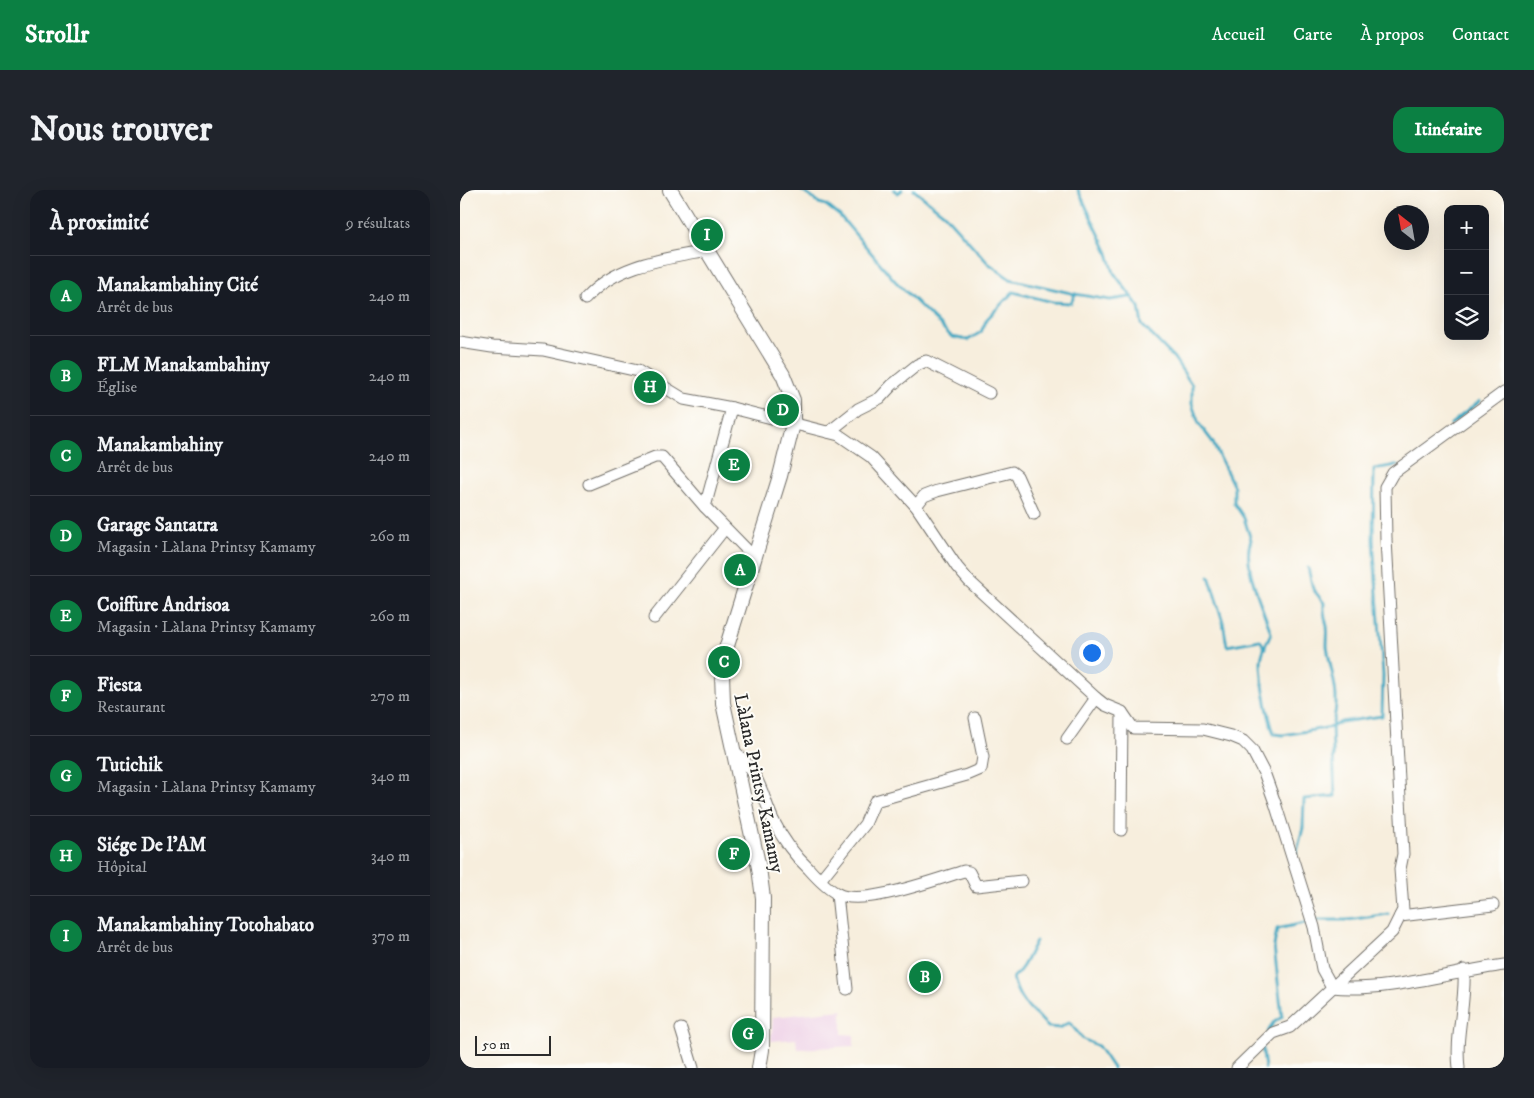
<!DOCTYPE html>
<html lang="fr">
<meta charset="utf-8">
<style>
body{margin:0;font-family:"IM FELL DW Pica",serif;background:#20242c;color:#f1f3f6}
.controls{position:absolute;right:15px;top:15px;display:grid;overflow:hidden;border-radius:10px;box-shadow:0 5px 20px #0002}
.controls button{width:45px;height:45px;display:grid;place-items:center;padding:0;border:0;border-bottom:1px solid #363941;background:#171b24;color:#f1f3f6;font:25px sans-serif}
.compass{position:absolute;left:924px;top:15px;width:45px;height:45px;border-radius:50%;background:#171b24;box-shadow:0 5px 20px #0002;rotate:329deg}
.scale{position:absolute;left:15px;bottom:12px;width:76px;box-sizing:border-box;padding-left:5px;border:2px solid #2b2b2b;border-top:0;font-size:14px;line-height:18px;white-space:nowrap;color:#2b2b2b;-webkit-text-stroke:4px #fdfcf7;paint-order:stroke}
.you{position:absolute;left:631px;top:462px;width:18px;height:18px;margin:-12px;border:4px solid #fff;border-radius:50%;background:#1a73e8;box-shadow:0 0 0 8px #1a73e833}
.badge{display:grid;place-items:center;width:32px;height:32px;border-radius:50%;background:#0b8043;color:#fff;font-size:16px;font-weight:700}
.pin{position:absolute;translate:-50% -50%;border:2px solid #fff;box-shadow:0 1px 5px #0006}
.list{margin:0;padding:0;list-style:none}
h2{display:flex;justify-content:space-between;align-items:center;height:65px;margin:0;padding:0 20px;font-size:21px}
h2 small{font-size:16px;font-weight:400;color:#9ea1a6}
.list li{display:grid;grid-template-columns:32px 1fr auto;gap:15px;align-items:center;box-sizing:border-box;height:80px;padding:0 20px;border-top:1px solid #363941}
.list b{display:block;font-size:19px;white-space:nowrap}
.list p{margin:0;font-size:16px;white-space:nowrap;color:#9ea1a6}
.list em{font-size:16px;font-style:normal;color:#9ea1a6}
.icon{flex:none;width:28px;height:28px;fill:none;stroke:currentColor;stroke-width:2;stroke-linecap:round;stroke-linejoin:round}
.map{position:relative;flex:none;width:1044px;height:878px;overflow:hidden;border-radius:15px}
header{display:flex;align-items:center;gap:30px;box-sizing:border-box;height:70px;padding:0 25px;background:#0b8043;color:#fff}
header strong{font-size:24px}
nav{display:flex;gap:28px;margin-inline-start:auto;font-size:18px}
.intro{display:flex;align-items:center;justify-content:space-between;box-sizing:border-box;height:120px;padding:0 30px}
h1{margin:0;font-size:35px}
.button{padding:12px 22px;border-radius:15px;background:#0b8043;color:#fff;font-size:18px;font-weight:700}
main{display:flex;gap:30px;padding:0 30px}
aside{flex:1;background:#171b24;border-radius:15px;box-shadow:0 5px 20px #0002}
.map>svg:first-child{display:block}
.built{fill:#eed0e7}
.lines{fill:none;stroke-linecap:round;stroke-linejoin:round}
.stream{stroke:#42a8c2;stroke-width:3}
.minor-casing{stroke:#726f69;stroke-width:13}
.tertiary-casing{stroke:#726f69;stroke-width:16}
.minor{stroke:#fff;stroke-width:11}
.tertiary{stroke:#fff;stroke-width:14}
.labels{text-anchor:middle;stroke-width:4;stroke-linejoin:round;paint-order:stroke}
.street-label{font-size:19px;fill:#2b2b2b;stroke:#fdfcf7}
</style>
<header>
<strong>Strollr</strong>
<nav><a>Accueil</a><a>Carte</a><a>À propos</a><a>Contact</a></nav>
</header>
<div class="intro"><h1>Nous trouver</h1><a class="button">Itinéraire</a></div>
<main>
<aside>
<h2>À proximité<small>9 résultats</small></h2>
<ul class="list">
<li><span class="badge">A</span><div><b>Manakambahiny Cité</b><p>Arrêt de bus</p></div><em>240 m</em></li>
<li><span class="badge">B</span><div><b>FLM Manakambahiny</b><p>Église</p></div><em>240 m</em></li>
<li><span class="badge">C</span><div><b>Manakambahiny</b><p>Arrêt de bus</p></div><em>240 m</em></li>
<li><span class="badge">D</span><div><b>Garage Santatra</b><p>Magasin · Làlana Printsy Kamamy</p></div><em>260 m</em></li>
<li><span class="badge">E</span><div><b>Coiffure Andrisoa</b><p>Magasin · Làlana Printsy Kamamy</p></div><em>260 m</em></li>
<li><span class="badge">F</span><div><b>Fiesta</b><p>Restaurant</p></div><em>270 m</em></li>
<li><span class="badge">G</span><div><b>Tutichik</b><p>Magasin · Làlana Printsy Kamamy</p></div><em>340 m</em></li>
<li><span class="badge">H</span><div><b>Siége De l'AM</b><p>Hôpital</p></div><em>340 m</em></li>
<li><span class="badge">I</span><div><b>Manakambahiny Totohabato</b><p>Arrêt de bus</p></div><em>370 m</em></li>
</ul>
</aside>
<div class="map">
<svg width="1044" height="878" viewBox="0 0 1044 878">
<rect width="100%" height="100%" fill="#fdfcf7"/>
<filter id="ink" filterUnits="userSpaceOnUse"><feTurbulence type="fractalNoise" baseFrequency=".02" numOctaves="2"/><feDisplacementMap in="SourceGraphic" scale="10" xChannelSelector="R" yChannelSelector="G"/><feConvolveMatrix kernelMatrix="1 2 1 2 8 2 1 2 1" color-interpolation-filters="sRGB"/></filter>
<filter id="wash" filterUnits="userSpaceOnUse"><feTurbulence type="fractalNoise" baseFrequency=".0096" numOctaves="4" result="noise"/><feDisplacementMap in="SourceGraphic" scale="20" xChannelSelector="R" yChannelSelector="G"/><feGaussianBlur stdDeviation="1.12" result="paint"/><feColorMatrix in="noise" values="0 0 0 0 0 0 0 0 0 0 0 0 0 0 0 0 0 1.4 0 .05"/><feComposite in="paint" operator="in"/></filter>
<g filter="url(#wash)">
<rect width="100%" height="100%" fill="#f7eedd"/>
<!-- built -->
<path class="built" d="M382 820V844L394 845V856L337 859 336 849 311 851 313 827Z"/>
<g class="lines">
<!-- stream -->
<g class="stream">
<path d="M341 0 359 13 366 15 380 26 435 91 492 147 508 150 521 142 527 129 553 102 593 112 611 113 615 104 650 110 670 107"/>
<path d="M434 0 438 3 442 0"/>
<path d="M454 0 484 24 528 73 550 89 615 104"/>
<path d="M618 0 648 63 654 83 679 117 682 135 714 168 732 195V214L739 234 752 251 774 297V313L784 328 791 350C781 374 803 417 811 443 807 452 801 462 801 472 801 491 808 526 814 544L823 545 872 537 875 606 844 609 843 638 836 665"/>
<path d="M991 234 1020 211"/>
<path d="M848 378 853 399 864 413C863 422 865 428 867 436 868 443 867 449 867 456 871 487 882 504 872 536"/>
<path d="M749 386 763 432 767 456 800 450 805 458"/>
<path d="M872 537 881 532 922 526 923 485 913 350 914 279 937 275"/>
<path d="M854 730H888L928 724"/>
<path d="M576 751C568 765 565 777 553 788 561 818 570 815 588 837L600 838 609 832 623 849 638 856 653 878"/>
<path d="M808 842 813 833 822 827 814 756 817 739 849 732"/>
<path d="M802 856 805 878"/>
</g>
</g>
</g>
<g filter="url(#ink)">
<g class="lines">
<!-- minor casing -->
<g class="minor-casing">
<g id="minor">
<path d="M125 109C156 74 204 69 247 61"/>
<path d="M0 152 32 157 83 160 178 181 224 209 272 218 379 245 411 267 456 316"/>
<path d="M369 242 398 219 420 208 432 195 457 175 466 171 529 203"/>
<path d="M129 294 195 267H202L245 317 272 218"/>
<path d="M245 317 295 368"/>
<path d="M574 324 557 286 552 282 477 301 464 306 456 316 497 377 509 391 636 508"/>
<path d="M194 428 265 338"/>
<path d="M607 549 636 508 645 515 662 522 673 538 743 539 771 546 783 551 792 560 805 585 815 613 854 737 862 779 872 797C924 803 992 782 1044 775"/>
<path d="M274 561C299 582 301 602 313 630 322 648 334 665 349 679 357 688 367 699 378 704 402 717 477 689 504 681L509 682 516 696 562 691"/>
<path d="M661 640 662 522"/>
<path d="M360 690 405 634 415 611 507 585 521 579 523 567 515 528"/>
<path d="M377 704 387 799"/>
<path d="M940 726 1033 715"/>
<path d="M221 839 233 878"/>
<path d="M777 878 813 843 830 837 932 742 943 720 940 679 943 664 926 349 925 297 933 283 1044 202"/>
<path d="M999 878C995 845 1006 814 1004 780"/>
</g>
</g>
<!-- tertiary casing -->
<g class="tertiary-casing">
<path id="tertiary" d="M210 0 323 185 333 210V234L320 286 266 459 262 484 263 513 299 678 303 708 302 860 299 878"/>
</g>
<!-- minor -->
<use href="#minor" class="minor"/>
<!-- tertiary -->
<use href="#tertiary" class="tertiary"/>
</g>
</g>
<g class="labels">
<!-- street labels -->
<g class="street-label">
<text transform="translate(300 593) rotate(78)" y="7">Làlana Printsy Kamamy</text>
</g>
</g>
</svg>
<div class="controls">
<button>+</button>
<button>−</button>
<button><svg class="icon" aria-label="layers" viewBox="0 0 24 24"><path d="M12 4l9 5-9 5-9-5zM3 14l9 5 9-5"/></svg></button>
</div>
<svg class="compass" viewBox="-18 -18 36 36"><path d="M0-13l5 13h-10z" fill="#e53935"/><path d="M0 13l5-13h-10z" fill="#9ea1a6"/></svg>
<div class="scale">50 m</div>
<div class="you"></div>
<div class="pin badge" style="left:280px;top:380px">A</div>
<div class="pin badge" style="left:465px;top:787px">B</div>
<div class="pin badge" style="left:264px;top:472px">C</div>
<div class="pin badge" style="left:323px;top:220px">D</div>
<div class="pin badge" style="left:274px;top:275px">E</div>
<div class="pin badge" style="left:274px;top:664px">F</div>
<div class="pin badge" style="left:288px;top:844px">G</div>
<div class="pin badge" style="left:190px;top:197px">H</div>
<div class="pin badge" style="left:247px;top:45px">I</div>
</div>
</main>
